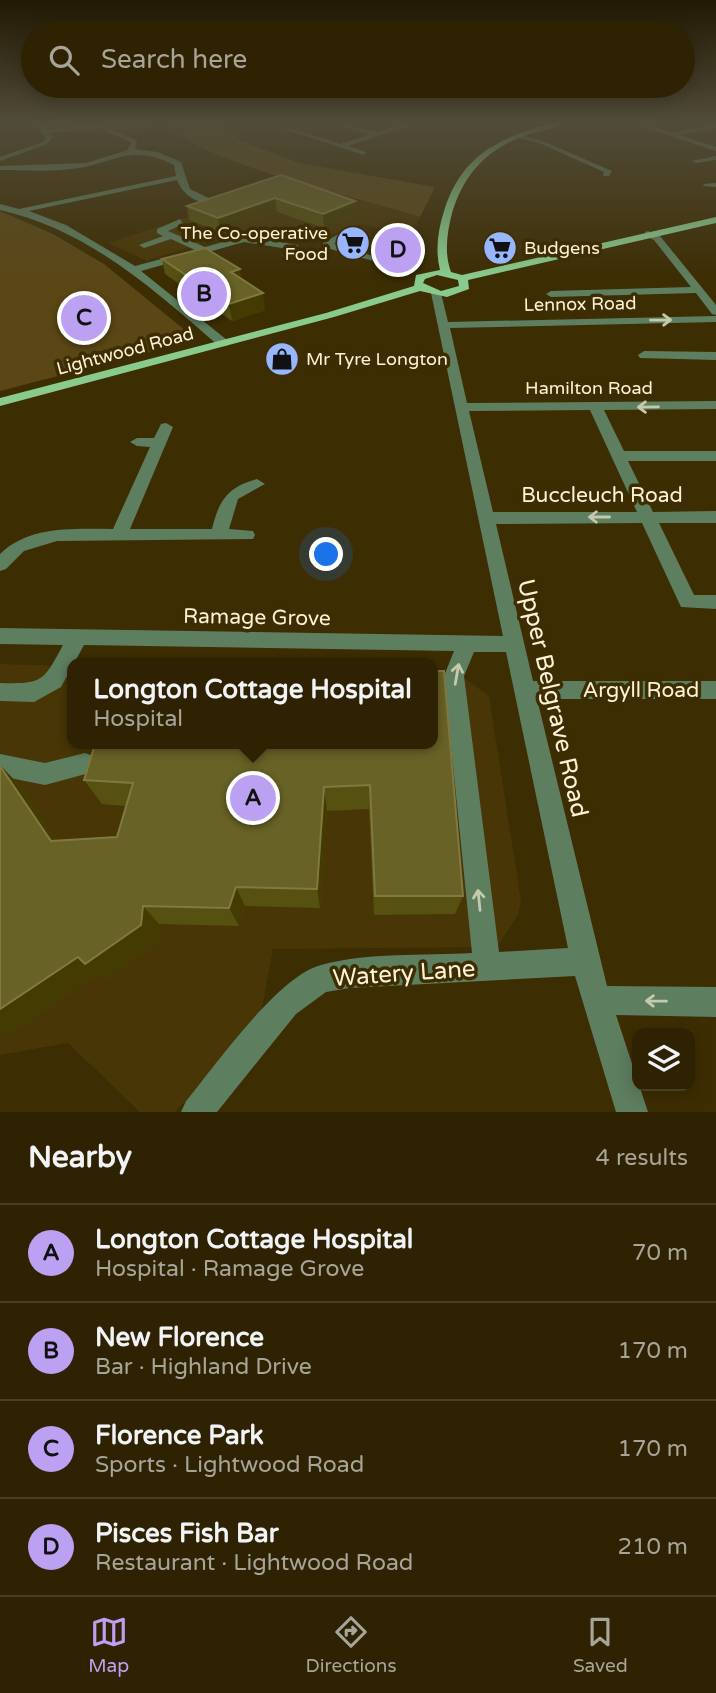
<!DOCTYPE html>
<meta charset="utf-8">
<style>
body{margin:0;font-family:"Varela Round",sans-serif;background:#3a2f11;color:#f1f3f6}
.controls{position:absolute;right:21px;bottom:21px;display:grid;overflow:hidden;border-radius:14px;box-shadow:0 4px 18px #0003}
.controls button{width:63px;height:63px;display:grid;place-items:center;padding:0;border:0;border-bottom:2px solid #493f24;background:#2e2202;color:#f1f3f6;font:35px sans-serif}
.you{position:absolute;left:327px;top:555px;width:24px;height:24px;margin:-18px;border:5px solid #fff;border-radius:50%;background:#1a73e8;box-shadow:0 0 0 10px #1a73e833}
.badge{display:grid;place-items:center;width:46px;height:46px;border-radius:50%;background:#bca0f2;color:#111;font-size:23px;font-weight:700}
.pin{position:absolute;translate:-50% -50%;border:4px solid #fff;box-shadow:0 2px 7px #0006}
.popup{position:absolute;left:67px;top:658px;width:371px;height:91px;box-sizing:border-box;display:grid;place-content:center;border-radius:14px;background:#2e2202;filter:drop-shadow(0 2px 5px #0005);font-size:23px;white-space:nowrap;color:#a7a499}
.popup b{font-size:26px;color:#f1f3f6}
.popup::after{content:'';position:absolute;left:50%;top:100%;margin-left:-14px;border:14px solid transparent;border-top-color:#2e2202}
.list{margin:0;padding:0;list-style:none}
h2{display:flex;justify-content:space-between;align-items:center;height:91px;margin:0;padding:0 28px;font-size:30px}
h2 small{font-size:23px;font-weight:400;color:#a7a499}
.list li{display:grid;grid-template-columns:46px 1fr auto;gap:21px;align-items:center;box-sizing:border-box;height:98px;padding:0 28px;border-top:2px solid #493f24}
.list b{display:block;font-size:26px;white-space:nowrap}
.list p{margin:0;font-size:23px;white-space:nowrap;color:#a7a499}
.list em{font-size:23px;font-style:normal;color:#a7a499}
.icon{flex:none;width:38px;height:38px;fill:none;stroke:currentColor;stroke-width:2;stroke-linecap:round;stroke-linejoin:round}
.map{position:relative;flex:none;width:716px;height:1112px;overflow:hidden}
.search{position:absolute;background:#2e2202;box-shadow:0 4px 18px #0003;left:21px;right:21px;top:21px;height:77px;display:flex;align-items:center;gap:18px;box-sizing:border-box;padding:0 24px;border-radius:38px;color:#a7a499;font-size:26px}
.sheet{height:483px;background:#2e2202}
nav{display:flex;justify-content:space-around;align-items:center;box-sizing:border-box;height:98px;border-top:2px solid #493f24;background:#2e2202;font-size:19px;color:#a7a499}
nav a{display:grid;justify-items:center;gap:4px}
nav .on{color:#bca0f2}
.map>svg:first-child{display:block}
.built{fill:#483606}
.green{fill:#5b4715}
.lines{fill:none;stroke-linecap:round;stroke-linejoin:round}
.minor{fill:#5e7e60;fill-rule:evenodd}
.major{fill:#89cb8d;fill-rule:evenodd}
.wall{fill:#565111}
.shaded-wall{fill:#443b02}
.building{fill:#686226;stroke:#807941;stroke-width:2}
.oneway{stroke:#c7c9ac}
.labels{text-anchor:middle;stroke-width:7;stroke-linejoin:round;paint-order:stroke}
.far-poi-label{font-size:18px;fill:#fff1d5;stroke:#3d2d03;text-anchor:start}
.far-street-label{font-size:18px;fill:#fff1d5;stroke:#3d2d03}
.street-label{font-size:21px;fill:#fff1d5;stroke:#3d2d03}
.near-street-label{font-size:24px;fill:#fff1d5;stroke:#3d2d03}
</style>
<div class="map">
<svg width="716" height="1112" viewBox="0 0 716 1112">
<rect width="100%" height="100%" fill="#3d2d03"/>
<!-- built -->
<g class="built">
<path d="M296 182 420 217 413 236 360 224 318 239 254 232 224 236 147 261 108 243Z"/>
<path d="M0 664 73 666V744H433V672L464 678 489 696 521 901 518 915 497 947 273 949 260 1018 175 1112H140L68 1043 0 1055Z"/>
</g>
<!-- green -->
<g class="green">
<path d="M41 122H221L241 141 299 163 435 187 420 217C333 190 240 174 161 126L123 132 99 126 48 128 40 125Z"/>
<path d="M0 211 53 234 104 264 197 340 0 391Z"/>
</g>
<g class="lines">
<!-- minor -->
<g class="minor">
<path d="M32 122H39L46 129 101 125 137 140 135 149 158 152 181 162 190 189 217 202 214 207C198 202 184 197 177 180L29 211 66 225 135 266 195 250 171 239 144 248 139 245 163 236 157 233V229L180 219 183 224 168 231 205 247 244 236 298 245V249L287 259 282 256 288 249 244 242 141 271 227 340V346H219C152 288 88 230 0 210V204L19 209 176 176 174 165C130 142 115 164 71 169 48 172 23 170 0 170V166L86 163 128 150 131 142 100 129 49 133 53 137 47 144 0 161V157L43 142 46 137Z"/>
<path d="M410 122H421L348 146 366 152 364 155 281 128 286 127 341 144 371 134 338 126V124L378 132Z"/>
<path d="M628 122H638L672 133 716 124V128L679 135 716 147V151Z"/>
<path d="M517 134 543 141 612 171 609 176H603L604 172 539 143 515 137Z"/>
<path d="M716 156V160L696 163 692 161Z"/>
<path d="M716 183V187L703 186 704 184Z"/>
<path d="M648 231 660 236 716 305V315L712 314 696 293 551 297 546 294 551 291 691 287 654 240 645 236V232Z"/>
<path d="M342 232 350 234 334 244 393 262 388 265 323 247V243Z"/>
<path d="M436 290 441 293 448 322 716 316V322L450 328 467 403 716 401V409L604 410 624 451H716V461H628L653 512 716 511V523H659L694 595H716V609L681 607 642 523 496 524 533 681H716V699H537L607 986 716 987V1017L616 1015 648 1112H616L575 976 350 988 326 992 296 1014 217 1112H181L186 1101C216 1065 278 976 321 965 368 952 423 956 472 953L444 676 454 651 84 645 61 687 34 702 0 701V683C43 684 43 682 63 645L0 644V628L503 636 431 293ZM590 410 637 512H493L469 411ZM474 652H506L568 948 499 952 464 676Z"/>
<path d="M644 351 716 352V360L640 358 638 355Z"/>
<path d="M166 423 173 427 130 529H212C219 500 228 487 257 479L265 484 238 499 229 529 253 531 255 535 253 539 57 541 24 551 6 569 0 571V554C30 525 74 529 113 529L150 447 137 446 130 442 137 438H154L161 424Z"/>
<path d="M85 753 93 756 96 764 93 772 45 785 0 776V754L45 763Z"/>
</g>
<!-- major -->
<path class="major" d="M557 122H569C556 128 541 130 527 135 488 148 464 173 452 213 447 233 444 253 451 272L462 275 716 217V223L468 280 469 289 447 297 420 291 334 317 0 406V398L326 313 414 286 416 275 440 270C435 250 438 230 444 211 462 153 502 136 557 122ZM437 275 458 280 459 286 441 291 423 283 425 279Z"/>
</g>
<!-- wall -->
<g class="wall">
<path d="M281 175 355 201V215L324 228 277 212 220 232 189 220 187 206Z"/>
<path d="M162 259 241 279 265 310 232 321 165 274Z"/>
<path d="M433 744 463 896 455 914 374 915 369 809 327 811 320 908 245 906 239 926 159 924 158 942 107 979 98 973 3 1039 0 765 22 788 58 841 117 837 126 806 102 804 84 780Z"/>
</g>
<!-- shaded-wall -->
<g class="shaded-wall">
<path d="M275 198 277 212 220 232 218 218Z"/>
<path d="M355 201V215L324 228 323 214Z"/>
<path d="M240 269 242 285 231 272Z"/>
<path d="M263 293 265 310 232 321 229 304Z"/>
<path d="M0 765 22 788 74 863 51 841Z"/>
<path d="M324 787 327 811 320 908 317 889Z"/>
<path d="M236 887 245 906 239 926 229 908Z"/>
<path d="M143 906 159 924 158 942 107 979 98 973 3 1039 0 1038V1009Z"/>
</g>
<!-- building -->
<g class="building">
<path d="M281 175 355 201 323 214 275 198 218 218 187 206Z"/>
<path d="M205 248 240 269 231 272 263 293 229 304 162 259Z"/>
<path d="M433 671H444L463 896H375L370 785 324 787 317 889 236 887 229 908 143 906 141 925 85 964 78 957 0 1009V766L51 841 117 837 133 783 84 780 95 744H433Z"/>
</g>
<!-- one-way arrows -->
<defs><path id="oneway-shaft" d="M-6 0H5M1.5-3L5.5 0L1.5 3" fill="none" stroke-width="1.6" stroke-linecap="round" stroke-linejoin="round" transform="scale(1.75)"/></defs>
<g class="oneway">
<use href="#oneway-shaft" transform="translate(661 320) rotate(-1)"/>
<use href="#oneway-shaft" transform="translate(648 407) rotate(179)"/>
<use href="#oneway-shaft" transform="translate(599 517) rotate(180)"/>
<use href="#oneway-shaft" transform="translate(457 674) rotate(-80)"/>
<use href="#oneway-shaft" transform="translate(479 900) rotate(-96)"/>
<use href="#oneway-shaft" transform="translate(656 1001) rotate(-179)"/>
</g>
<!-- sky -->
<linearGradient id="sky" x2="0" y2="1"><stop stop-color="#221902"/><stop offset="0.44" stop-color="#514c39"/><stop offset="1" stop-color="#514c39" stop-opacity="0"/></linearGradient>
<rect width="716" height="278" fill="url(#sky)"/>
<!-- icons -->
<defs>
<g id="supermarket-disc" transform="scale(1.75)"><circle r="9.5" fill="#97b6fd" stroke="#3d2d03"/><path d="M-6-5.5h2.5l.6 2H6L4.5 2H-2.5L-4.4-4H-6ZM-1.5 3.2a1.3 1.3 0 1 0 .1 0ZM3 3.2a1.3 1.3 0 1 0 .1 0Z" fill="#111"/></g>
<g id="shop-disc" transform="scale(1.75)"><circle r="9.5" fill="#97b6fd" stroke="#3d2d03"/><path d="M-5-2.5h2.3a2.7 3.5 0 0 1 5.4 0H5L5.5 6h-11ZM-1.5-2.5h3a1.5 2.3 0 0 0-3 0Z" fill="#111"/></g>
</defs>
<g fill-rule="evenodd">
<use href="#supermarket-disc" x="353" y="243"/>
<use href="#supermarket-disc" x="500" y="248"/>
<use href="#shop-disc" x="282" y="359"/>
</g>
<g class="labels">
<!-- far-poi labels -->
<g class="far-poi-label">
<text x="328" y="239" text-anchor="end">The Co-operative<tspan x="328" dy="21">Food</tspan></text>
<text x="524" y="254">Budgens</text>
<text x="306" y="365">Mr Tyre Longton</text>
</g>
<!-- far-street labels -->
<g class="far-street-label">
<text transform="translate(580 304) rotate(-1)" y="6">Lennox Road</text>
<text transform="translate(125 351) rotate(-15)" y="6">Lightwood Road</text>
<text x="589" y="394">Hamilton Road</text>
</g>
<!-- street labels -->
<g class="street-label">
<text x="602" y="502">Buccleuch Road</text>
<text transform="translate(257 617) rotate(1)" y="7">Ramage Grove</text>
<text x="641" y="697">Argyll Road</text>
</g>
<!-- near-street labels -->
<g class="near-street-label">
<text transform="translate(553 698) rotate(77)" y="8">Upper Belgrave Road</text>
<text transform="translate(404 973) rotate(-4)" y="8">Watery Lane</text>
</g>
</g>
</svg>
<div class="controls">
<button><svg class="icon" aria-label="layers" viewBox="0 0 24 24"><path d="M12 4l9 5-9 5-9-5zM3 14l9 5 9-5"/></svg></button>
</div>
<div class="you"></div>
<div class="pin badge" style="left:253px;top:798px">A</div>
<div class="popup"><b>Longton Cottage Hospital</b>Hospital</div>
<div class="pin badge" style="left:204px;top:294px">B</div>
<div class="pin badge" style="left:84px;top:318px">C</div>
<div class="pin badge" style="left:398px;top:250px">D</div>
<div class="search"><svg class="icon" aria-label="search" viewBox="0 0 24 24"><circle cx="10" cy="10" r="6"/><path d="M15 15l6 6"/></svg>Search here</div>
</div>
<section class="sheet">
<h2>Nearby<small>4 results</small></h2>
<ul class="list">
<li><span class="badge">A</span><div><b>Longton Cottage Hospital</b><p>Hospital · Ramage Grove</p></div><em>70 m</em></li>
<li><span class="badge">B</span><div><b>New Florence</b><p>Bar · Highland Drive</p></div><em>170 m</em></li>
<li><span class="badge">C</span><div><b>Florence Park</b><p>Sports · Lightwood Road</p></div><em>170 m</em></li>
<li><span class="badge">D</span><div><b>Pisces Fish Bar</b><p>Restaurant · Lightwood Road</p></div><em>210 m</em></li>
</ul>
</section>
<nav>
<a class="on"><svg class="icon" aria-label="map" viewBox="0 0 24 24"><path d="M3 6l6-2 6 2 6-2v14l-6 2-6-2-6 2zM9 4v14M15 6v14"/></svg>Map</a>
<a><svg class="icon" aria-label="directions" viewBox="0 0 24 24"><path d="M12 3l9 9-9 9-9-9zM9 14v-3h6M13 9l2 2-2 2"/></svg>Directions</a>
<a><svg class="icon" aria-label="saved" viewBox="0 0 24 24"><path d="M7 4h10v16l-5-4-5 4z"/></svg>Saved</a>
</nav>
